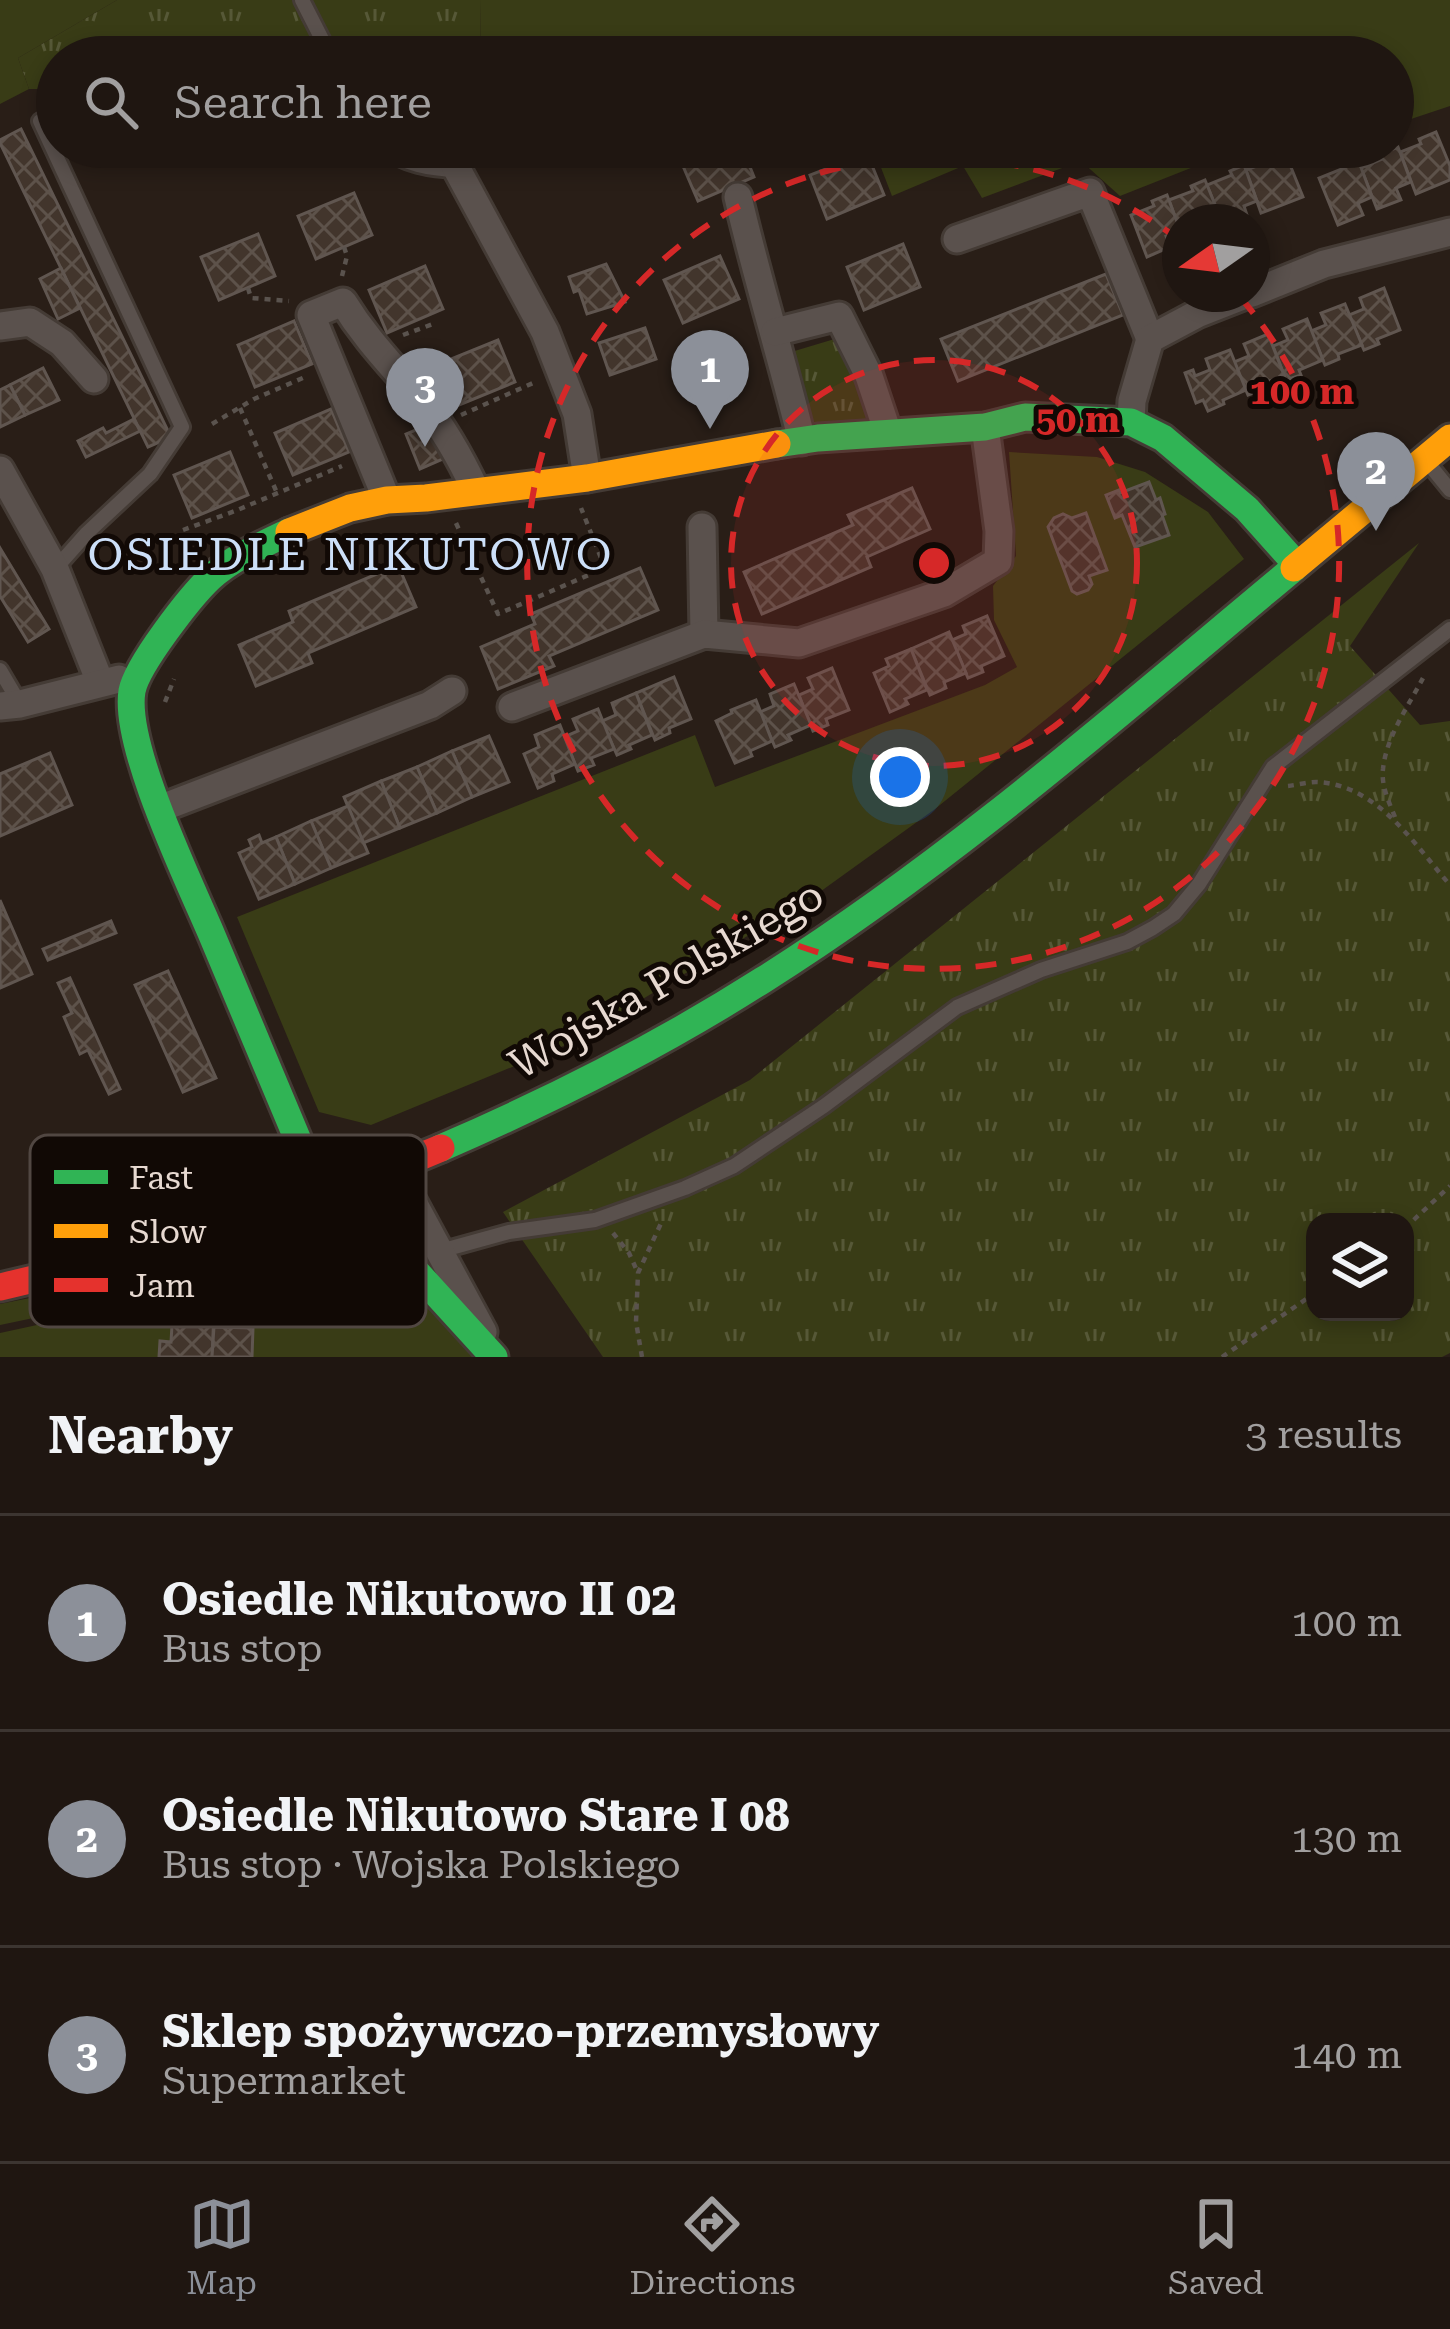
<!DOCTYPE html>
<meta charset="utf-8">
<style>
body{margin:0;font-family:"Roboto Serif",serif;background:#2c231f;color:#f1f3f6}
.controls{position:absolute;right:36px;bottom:36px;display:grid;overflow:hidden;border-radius:24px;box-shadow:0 6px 18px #0003}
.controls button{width:108px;height:108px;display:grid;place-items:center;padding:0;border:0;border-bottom:3px solid #3c3531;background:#1f1611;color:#f1f3f6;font:60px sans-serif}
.compass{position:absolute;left:1162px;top:204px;width:108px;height:108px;border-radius:50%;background:#1f1611;box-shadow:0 6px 18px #0003;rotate:256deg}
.you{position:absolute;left:900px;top:777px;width:42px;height:42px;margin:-30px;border:9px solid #fff;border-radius:50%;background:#1a73e8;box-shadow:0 0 0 18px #1a73e833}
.badge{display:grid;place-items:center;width:78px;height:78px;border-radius:50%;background:#8c9099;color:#fff;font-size:39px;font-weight:700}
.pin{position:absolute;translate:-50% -99px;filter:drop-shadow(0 3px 6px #0008)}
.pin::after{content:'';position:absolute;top:63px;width:42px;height:36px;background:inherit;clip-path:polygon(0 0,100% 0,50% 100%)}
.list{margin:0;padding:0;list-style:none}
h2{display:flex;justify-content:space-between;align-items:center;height:156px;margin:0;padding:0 48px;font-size:51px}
h2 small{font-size:39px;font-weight:400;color:#a19f9f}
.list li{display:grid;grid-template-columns:78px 1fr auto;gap:36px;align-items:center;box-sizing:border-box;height:216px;padding:0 48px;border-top:3px solid #3c3531}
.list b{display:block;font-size:45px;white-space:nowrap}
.list p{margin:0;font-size:39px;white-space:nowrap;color:#a19f9f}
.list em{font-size:39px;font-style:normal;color:#a19f9f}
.icon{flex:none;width:66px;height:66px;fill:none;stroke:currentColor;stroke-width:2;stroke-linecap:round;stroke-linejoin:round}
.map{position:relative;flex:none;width:1450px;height:1357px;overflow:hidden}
.search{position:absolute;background:#1f1611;box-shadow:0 6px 18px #0003;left:36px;right:36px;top:36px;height:132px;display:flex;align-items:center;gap:30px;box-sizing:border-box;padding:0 42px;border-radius:66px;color:#a19f9f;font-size:45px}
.sheet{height:804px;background:#1f1611}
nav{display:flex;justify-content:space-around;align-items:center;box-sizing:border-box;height:168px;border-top:3px solid #3c3531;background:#1f1611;font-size:33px;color:#a19f9f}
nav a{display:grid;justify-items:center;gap:6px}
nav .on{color:#8c9099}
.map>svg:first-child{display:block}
.grass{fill:url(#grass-tufts);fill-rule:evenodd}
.green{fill:#393c16}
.building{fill:url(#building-cross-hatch);stroke:#605650;stroke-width:3}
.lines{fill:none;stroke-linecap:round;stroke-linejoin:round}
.lane-casing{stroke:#443b35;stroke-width:20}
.street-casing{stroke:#443b35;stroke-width:33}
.fast-casing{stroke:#443b35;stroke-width:33}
.slow-casing{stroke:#443b35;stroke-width:33}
.jam-casing{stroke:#443b35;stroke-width:33}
.path{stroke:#5a534e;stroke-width:4.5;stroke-dasharray:6 6;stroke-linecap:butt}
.lane{stroke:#5a514d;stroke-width:14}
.street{stroke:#5a514d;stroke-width:27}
.fast{stroke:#30b455;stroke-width:27}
.slow{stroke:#ff9f0a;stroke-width:27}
.jam{stroke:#e5322d;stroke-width:27}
.ring{fill:none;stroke:#d62828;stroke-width:6;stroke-dasharray:21 15}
.labels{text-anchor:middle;stroke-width:10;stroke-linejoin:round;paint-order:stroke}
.street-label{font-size:42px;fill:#e7d9d1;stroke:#110905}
.neighbourhood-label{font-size:45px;letter-spacing:3px;fill:#ccdff8;stroke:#110905}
.key{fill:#110905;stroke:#514742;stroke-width:3}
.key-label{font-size:33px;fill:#e7d9d1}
.centre{fill:#d62828;stroke:#110905;stroke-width:6}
.ring-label{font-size:36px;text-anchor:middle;font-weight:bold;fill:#d62828;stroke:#110905;stroke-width:10;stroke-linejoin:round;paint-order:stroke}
</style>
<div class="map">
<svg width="1450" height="1357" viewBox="0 0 1450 1357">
<defs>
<pattern id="grass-tufts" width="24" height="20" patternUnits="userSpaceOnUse" patternTransform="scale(3)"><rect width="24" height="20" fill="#393c16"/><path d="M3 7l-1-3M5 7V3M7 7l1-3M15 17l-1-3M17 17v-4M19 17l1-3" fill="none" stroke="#565837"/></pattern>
<pattern id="building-cross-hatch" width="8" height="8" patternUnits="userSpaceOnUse" patternTransform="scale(3)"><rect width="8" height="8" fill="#42352c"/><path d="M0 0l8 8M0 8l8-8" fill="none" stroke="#5d524a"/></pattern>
</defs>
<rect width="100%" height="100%" fill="#291e17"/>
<!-- grass -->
<g class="grass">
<path d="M117 0H480L481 57H57V89H29L18 58Z"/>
<path d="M838 338 870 420 808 423 788 353Z"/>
<path d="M1419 543 1350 646 1420 725 1450 721V1353L1442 1357H603L503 1212 750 1080ZM1315 1222H1405V1312H1315Z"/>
<path d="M284 1236 294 1240 297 1247 285 1259 252 1272 0 1325V1304L95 1285 252 1240Z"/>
</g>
<!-- green -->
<g class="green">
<path d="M0 0H117L18 58 29 89 0 104Z"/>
<path d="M480 0H1450V106L1393 125V57H481Z"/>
<path d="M873 147H1244L1120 196 1081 161 982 198 963 166 892 196Z"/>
<path d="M1009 452 1097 457 1145 472 1208 512 1244 559 935 809 817 894 568 1044 371 1125 319 1112 237 917 695 735 715 787 985 685 1017 667 994 620 993 586 1016 556Z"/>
<path d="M346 1224 378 1243 476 1357H0V1333L263 1276 284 1292 317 1284Z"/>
</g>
<!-- building -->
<g class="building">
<path d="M21 129 171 437 148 447 0 143V140Z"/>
<path d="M1436 132 1450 166V180L1416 194 1400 152 1421 144 1419 139Z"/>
<path d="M495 147H551L553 150 529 166 517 148 502 157Z"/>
<path d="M707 147H742L754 177 698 201 680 159Z"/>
<path d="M1398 147 1411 182 1396 188 1401 200 1377 209 1361 168 1382 159 1381 154Z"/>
<path d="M1284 150 1303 197 1261 213 1246 170 1270 161 1269 156Z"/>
<path d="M867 153 884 195 827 219 810 175Z"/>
<path d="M1359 162 1372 197 1358 203 1363 215 1338 225 1319 178Z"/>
<path d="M1244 165 1257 201 1244 206 1248 218 1237 222H1222L1207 185 1232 175 1230 171Z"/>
<path d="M1205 180 1222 222H1180V230L1169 200 1193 191 1191 186Z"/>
<path d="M354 193 372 235 316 259 298 216Z"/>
<path d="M1167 195 1180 230 1166 236 1170 247 1147 257 1131 215 1154 206 1152 201Z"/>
<path d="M258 234 275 276 219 300 201 257Z"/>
<path d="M903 244 920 287 864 310 847 267Z"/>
<path d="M720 256 739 299 683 323 664 280Z"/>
<path d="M606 264 625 302 587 314 579 290 574 292 569 277Z"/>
<path d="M425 266 443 309 387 333 369 290Z"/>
<path d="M61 268 80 308 58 319 40 279Z"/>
<path d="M1106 274 1123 315 958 381 941 339Z"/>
<path d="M1384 288 1400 330 1377 339 1379 344 1364 350 1349 315 1364 309 1360 298Z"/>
<path d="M1345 304 1362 345 1338 354 1339 359 1325 365 1311 331 1326 325 1321 313Z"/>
<path d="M1307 319 1323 360 1299 370 1301 375 1286 380 1273 346 1288 340 1283 329Z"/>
<path d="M294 321 312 364 255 387 238 345Z"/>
<path d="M645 328 656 359 610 375 599 343Z"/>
<path d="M1268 334 1284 375 1260 385 1261 390 1248 395 1234 362 1249 356 1244 344Z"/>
<path d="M498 340 515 382 459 405 441 363Z"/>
<path d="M1230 350 1246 390 1223 400 1224 404 1208 411 1203 400 1196 403 1185 373 1193 370 1195 376 1210 370 1206 359Z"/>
<path d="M43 368 59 400 25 415 10 385Z"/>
<path d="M10 385 25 415 0 427V390Z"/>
<path d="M331 409 349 452 293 475 275 433Z"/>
<path d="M134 419 140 431 86 457 78 441 103 428 106 433Z"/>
<path d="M430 424 443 459 420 469 406 434Z"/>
<path d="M230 452 248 495 192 518 174 475Z"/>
<path d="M1149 482 1156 500 1160 498 1165 514 1162 515 1169 535 1135 547 1122 515 1115 518 1106 495 1119 490 1120 493Z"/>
<path d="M912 488 930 529 867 557 871 567 762 614 744 572 853 525 848 515Z"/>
<path d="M1086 513 1107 570 1089 576 1092 584 1088 590 1077 594 1072 591 1048 527 1054 518 1063 514 1072 518Z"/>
<path d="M0 548 49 629 28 642 0 596Z"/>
<path d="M398 565 416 607 308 653 312 663 256 686 239 645 293 622 289 611Z"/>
<path d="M640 568 658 610 549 656 554 666 498 689 481 647 535 624 531 614Z"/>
<path d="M987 616 1004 656 981 666 983 672 968 678 952 640 966 634 963 626Z"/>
<path d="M949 632 966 673 944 682 946 688 930 695 911 649Z"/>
<path d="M911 649 927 690 905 699 908 704 890 712 874 673 889 666 886 659Z"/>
<path d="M832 668 849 710 826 719 828 725 813 731 799 695 813 689 808 678Z"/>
<path d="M674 677 691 719 669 728 670 733 655 740 636 693Z"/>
<path d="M794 684 811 725 788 735 791 740 775 747 760 712 774 706 770 694Z"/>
<path d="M636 693 652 735 629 745 631 749 617 755 602 721 616 715 612 703Z"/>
<path d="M756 700 772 741 750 751 752 756 735 763 716 721 732 713 731 710Z"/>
<path d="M598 709 614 749 591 758 594 765 578 771 564 737 578 731 573 719Z"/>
<path d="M560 725 575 764 552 774 554 781 538 788 524 754 539 747 535 735Z"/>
<path d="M489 736 509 782 472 797 452 751Z"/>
<path d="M452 751 472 797 437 813 417 767Z"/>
<path d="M50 753 72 805 0 836V774Z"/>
<path d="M417 767 437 813 400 828 381 781Z"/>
<path d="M381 781 400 828 363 843 344 797Z"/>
<path d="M348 806 368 853 331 868 311 821Z"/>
<path d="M311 821 331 868 295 884 276 837Z"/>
<path d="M259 835 262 843 276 837 295 884 259 899 239 853 252 847 249 840Z"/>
<path d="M0 900 32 974 0 988Z"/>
<path d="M111 921 116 933 48 960 43 949Z"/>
<path d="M168 971 216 1078 183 1092 135 985Z"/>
<path d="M70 978 120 1089 109 1094 88 1050 80 1054 64 1017 72 1013 58 983Z"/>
<path d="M214 1312 212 1357H159L160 1341 171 1342 172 1325 192 1326V1319Z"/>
<path d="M214 1327 253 1328 252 1357H212Z"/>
</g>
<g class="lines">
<!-- lane casing -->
<g class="lane-casing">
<g id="lane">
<path d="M302 0 331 57"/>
<path d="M40 121 182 427 150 474 87 533 55 569"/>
<path d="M382 147C404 165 430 169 458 170"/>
<path d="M1428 463 1450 490"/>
<path d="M0 670 20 704"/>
<path d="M440 1251 509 1232 595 1220 685 1188 734 1166 824 1106 957 1007 1041 970 1127 942 1153 928 1174 914 1199 884 1273 767 1450 629"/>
<path d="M286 1279C313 1260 318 1231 321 1200"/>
</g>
</g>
<!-- street casing -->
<g class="street-casing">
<g id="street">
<path d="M445 147 545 332 577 414 587 478"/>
<path d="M738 197C757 279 782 359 802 441"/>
<path d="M957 239 1090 192 1150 339"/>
<path d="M1252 293 1324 264 1450 232"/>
<path d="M0 326 30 322 62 343 94 379"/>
<path d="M775 332 839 316 869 376 888 433"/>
<path d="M1131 422 1132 401 1150 339 1197 314 1248 294"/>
<path d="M0 470 55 569 100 682"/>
<path d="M387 500 311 315 343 302C367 341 393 366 421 400 443 427 461 459 476 491"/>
<path d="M702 527 704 634"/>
<path d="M0 706 20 704 119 679"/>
<path d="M512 707 704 634 799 643 944 593 998 561 999 531 985 427"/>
<path d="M159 809 430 705 452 691"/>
<path d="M394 1167 483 1332"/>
</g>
</g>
<!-- fast casing -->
<g class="fast-casing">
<g id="fast">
<path d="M777 444 818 438 985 427 1025 417 1131 422 1163 438 1247 509 1297 565"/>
<path d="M289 532C262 545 232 558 210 578 190 597 137 665 132 691 123 745 188 879 211 933 248 1020 284 1108 321 1195L361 1216 390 1243 494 1357"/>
<path d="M441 1148C552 1100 661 1045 763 980 952 861 1122 711 1294 568"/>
</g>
</g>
<!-- slow casing -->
<g class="slow-casing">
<g id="slow">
<path d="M289 532 350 508 387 500 426 498 587 478 777 444"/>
<path d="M1294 568 1450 438"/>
</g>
</g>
<!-- jam casing -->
<g class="jam-casing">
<path id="jam" d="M0 1287C151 1252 298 1209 441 1148"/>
</g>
<!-- path -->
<g class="path">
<path d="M342 276 347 256 344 247"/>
<path d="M248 288 251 298 289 301"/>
<path d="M403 335 433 324"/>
<path d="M240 408 277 493"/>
<path d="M461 415 533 383"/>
<path d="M212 424 254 399 305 377"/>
<path d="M456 523 498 614 605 568 581 508"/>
<path d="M183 530 235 511 342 466"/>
<path d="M165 702 174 679"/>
<path d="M1288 786C1297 785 1307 782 1316 782 1377 784 1414 844 1450 885"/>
<path d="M1395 817C1389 802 1381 786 1383 769 1386 737 1409 705 1423 678"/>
<path d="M1405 1228 1450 1186"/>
<path d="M613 1233 629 1253 638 1273"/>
<path d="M642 1357 636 1322 638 1273 663 1219"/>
<path d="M1222 1357 1315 1293"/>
</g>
<!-- lane -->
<use href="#lane" class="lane"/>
<!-- street -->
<use href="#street" class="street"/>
<!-- fast -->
<use href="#fast" class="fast"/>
<!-- slow -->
<use href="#slow" class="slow"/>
<!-- jam -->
<use href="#jam" class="jam"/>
</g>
<!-- distance rings -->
<circle cx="934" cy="563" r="203" fill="#d62828" fill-opacity=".12"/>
<g class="ring">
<circle cx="934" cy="563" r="203"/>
<path d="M1240 297A406 406 0 1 1 1178 239"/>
</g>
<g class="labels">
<!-- street labels -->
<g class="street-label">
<text transform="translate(666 979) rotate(-30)" y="15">Wojska Polskiego</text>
</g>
<!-- neighbourhood labels -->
<g class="neighbourhood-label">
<text x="351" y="570">OSIEDLE NIKUTOWO</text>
</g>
</g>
<!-- legend -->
<rect x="30" y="1135" width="396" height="192" rx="18" class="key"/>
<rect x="54" y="1170" width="54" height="14" fill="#30b455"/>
<rect x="54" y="1224" width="54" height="14" fill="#ff9f0a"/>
<rect x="54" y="1278" width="54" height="14" fill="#e5322d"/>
<g class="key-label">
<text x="129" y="1189">Fast</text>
<text x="129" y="1243">Slow</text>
<text x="129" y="1297">Jam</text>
</g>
<circle cx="934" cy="563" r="18" class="centre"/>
<g class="ring-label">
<text x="1302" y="404">100 m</text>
<text x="1078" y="432">50 m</text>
</g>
</svg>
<div class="controls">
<button><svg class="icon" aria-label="layers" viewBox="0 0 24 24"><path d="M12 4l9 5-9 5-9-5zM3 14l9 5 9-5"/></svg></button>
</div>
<svg class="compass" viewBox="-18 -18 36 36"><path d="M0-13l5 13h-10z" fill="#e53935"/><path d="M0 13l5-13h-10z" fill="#a19f9f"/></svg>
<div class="you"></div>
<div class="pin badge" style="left:710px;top:429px">1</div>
<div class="pin badge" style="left:1376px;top:531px">2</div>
<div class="pin badge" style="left:425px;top:447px">3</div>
<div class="search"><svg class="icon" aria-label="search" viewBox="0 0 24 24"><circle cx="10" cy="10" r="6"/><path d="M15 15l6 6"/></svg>Search here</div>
</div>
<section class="sheet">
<h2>Nearby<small>3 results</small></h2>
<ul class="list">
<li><span class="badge">1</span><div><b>Osiedle Nikutowo II 02</b><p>Bus stop</p></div><em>100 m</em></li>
<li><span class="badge">2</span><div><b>Osiedle Nikutowo Stare I 08</b><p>Bus stop · Wojska Polskiego</p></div><em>130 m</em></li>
<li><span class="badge">3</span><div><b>Sklep spożywczo-przemysłowy</b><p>Supermarket</p></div><em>140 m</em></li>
</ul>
</section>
<nav>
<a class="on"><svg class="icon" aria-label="map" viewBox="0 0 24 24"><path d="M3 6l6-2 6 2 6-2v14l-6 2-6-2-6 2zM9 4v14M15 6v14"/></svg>Map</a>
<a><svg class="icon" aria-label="directions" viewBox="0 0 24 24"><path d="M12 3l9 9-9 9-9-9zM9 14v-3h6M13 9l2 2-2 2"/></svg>Directions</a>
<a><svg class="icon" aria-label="saved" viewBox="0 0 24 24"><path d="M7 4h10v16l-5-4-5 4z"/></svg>Saved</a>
</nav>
